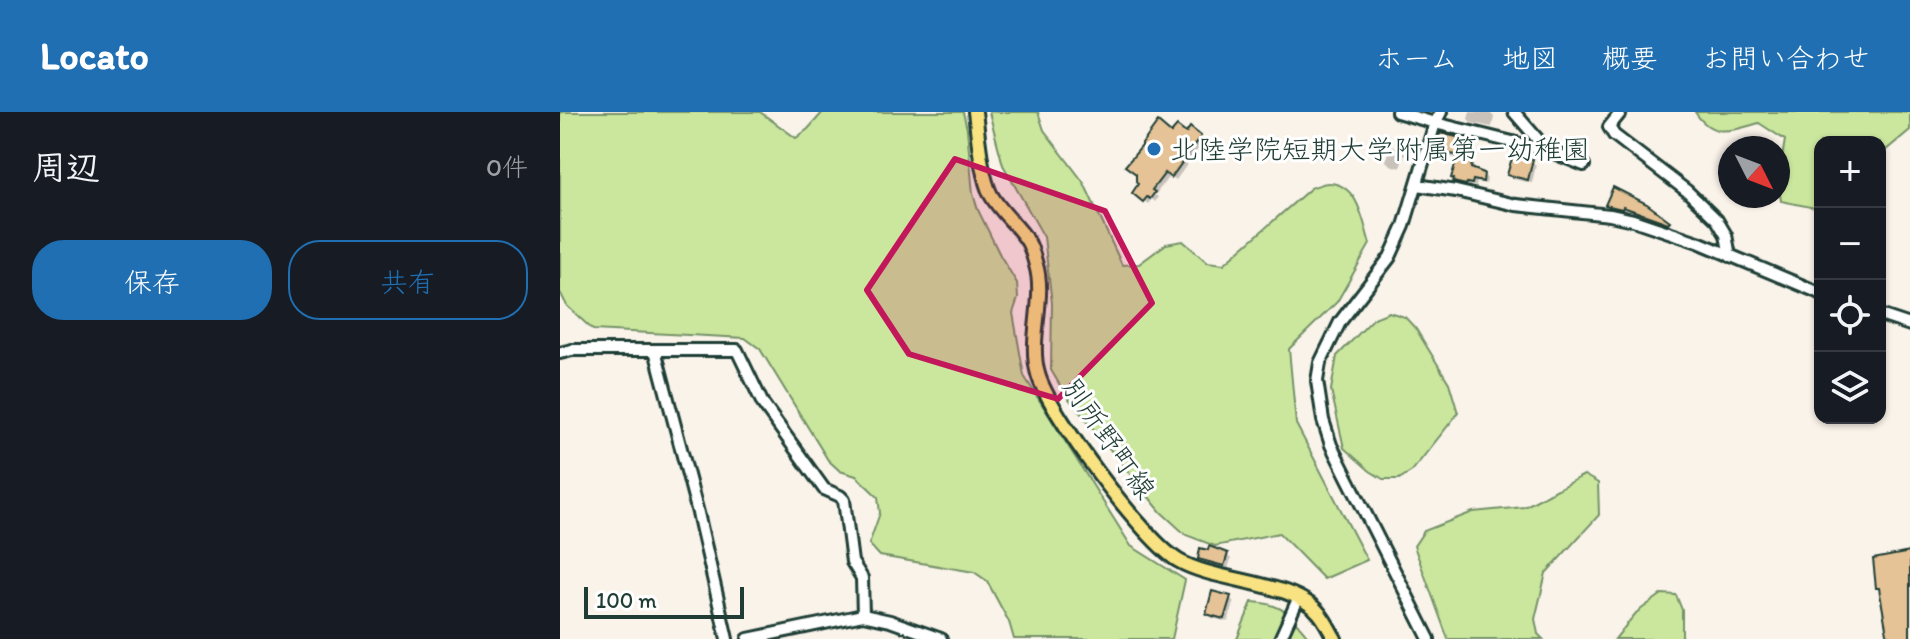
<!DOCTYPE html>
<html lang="ja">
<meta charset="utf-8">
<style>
body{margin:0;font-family:Itim,"Klee One",sans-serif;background:#20242c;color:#f1f3f6}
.controls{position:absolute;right:24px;top:24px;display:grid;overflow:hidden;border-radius:16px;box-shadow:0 2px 6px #0004}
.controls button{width:72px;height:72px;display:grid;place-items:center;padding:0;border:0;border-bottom:2px solid #363941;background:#171b24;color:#f1f3f6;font:40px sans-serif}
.compass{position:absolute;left:1158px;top:24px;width:72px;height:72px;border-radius:50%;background:#171b24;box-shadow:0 2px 6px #0004;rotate:132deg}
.scale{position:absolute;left:24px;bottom:20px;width:160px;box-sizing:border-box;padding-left:8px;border:4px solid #1f3d34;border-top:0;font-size:22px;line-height:28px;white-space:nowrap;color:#1f3d34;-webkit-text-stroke:6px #fff;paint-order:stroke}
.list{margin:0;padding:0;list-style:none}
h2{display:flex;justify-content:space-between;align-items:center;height:104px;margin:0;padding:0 32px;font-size:34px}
h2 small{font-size:26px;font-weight:400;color:#9ea1a6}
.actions{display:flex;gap:16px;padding:24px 32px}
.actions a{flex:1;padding:18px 0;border:2px solid #1f6fb2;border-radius:32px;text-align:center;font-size:28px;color:#1f6fb2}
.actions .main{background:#1f6fb2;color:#fff}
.icon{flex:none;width:44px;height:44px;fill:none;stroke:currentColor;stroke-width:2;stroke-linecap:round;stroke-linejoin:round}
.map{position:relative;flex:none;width:1350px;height:527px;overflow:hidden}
header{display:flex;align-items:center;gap:48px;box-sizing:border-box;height:112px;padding:0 40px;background:#1f6fb2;color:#fff}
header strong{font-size:38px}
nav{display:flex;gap:44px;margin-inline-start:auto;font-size:28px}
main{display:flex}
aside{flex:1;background:#171b24}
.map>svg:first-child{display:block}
.green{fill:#cbe79e;stroke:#759269;stroke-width:2}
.shadow{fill:#0003}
.building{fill:#e6c297;stroke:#1f3d34;stroke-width:2}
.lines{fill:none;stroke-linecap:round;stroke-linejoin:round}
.minor-casing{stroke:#1f3d34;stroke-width:16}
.major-casing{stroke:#1f3d34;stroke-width:18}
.minor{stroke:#fff;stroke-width:10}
.major{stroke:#f8e281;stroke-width:12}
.marked{fill:#c2185b;fill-opacity:0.2;stroke:#c2185b;stroke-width:6;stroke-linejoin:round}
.poi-dot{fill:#1f6fb2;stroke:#fff;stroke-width:3}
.labels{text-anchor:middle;stroke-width:6;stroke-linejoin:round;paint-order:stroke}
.poi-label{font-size:28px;fill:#1f3d34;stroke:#fff;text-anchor:start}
.street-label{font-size:28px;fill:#1f3d34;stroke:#fff}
</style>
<header>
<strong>Locato</strong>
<nav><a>ホーム</a><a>地図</a><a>概要</a><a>お問い合わせ</a></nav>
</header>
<main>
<aside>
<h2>周辺<small>0件</small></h2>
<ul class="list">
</ul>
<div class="actions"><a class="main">保存</a><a>共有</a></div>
</aside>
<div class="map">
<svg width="1350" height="527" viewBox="0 0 1350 527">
<rect width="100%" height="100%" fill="#faf3ea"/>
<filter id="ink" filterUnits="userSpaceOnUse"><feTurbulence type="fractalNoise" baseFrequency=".0125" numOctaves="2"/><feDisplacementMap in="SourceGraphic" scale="16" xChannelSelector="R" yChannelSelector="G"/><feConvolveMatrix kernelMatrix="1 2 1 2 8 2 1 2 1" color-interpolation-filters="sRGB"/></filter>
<g filter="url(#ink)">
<!-- green -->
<g class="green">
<path d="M0 0H200L236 26 248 17 263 0H403L407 17 413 82 418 98 440 143 457 171 458 186 453 201 464 264 571 434 625 468 612 527H454L449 510 427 469 414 460 320 444 309 432 320 401 318 385 296 364 280 359 268 348 200 237 185 226 33 218 7 194 0 180Z"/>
<path d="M429 0H478L484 18 524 71 562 153 579 152 606 132 623 129 647 150 664 152 751 76C757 74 764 70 770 71 799 73 803 110 810 132L777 190 729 237 736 312 807 448 764 467 719 421 655 434 626 423 601 400 505 282 491 258 492 191 484 125 443 53Z"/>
<path d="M1135 0H1350V18L1320 43V30H1260V92L1255 96 1221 89 1218 70 1225 28 1199 11C1173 18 1153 28 1135 0Z"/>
<path d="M829 200 845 205 856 217 889 271 898 301 852 359 839 367H823L810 359 784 336 771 278 777 244 814 206Z"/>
<path d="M1024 363 1038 371 1039 403 986 461 975 507 978 522 983 527H888L854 434 864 419 913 400 964 395Z"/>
<path d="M1102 482 1116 483 1122 498V527H1055L1076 501Z"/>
<path d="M692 490C723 491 732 504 750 527H677Z"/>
</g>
<!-- shadow -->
<g class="shadow">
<path d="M910 0 930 1 934 5 932 15 912 11 908 7Z"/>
<path d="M630 18 644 29 616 68 610 63 595 83 598 85 595 90 592 87 588 92 574 81 612 24H627Z"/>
<path d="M900 27 904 32 903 45 915 56 914 59 923 62 927 67 926 72 917 70 916 75 911 73 910 76 899 73 895 69 899 46 882 44 878 41Z"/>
<path d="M829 34 841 37 845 41 840 56 830 53 826 49Z"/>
<path d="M963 43 976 53 972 71 953 67 949 63Z"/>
<path d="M1054 78 1108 111 1112 114 1091 106 1076 102 1067 98 1066 100 1051 97 1047 93Z"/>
<path d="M667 443 671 447 668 457 644 450 640 446Z"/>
<path d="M670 486 674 490 668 510 652 506 648 502Z"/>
</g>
<!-- building -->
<g class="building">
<path d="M598 10 611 21 617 14 626 21 630 15 641 24 611 66 605 61 592 78 595 80 590 87 587 85 583 90 572 81 578 72 576 69V62L565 54 582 34V32Z"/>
<path d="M880 21 901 26 900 42 907 44 906 49 912 51 911 56 924 61 923 70 913 68 912 72 907 71 906 73 893 70 894 67 891 66 898 43 876 41Z"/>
<path d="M954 39 964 41V45L973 47 968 68 947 63Z"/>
<path d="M1053 75 1087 92 1110 109 1108 111 1063 95 1062 97 1045 93Z"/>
<path d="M649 434 668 441 664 454 638 447 640 436 648 438Z"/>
<path d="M1350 440V527H1328L1319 476H1316L1313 447Z"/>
<path d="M652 479 671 484 664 507 646 502Z"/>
</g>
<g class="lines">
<!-- minor casing -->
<g class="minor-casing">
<g id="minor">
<path d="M837 0 875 11 989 39 1024 53"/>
<path d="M954 0 987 38"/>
<path d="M1061 0 1049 15 1054 23 1127 79 1157 108 1166 123 1170 144"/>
<path d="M857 73 896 79 956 93 1050 103 1073 108 1138 130 1260 181"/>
<path d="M1320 203 1350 213"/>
<path d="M95 238 138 401 167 527"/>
<path d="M0 241 12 238H177L203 292 264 377 280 384 284 388 292 450 302 466 303 503"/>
<path d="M188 527 303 503 330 509 381 527"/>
<path d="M720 527 739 485"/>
<path d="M869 527 771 333 763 308 757 269 760 251 780 210 830 145 844 114 875 11 881 0"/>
</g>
</g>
<!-- major casing -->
<g class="major-casing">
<path id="major" d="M415 0C418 22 421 65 431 83 441 101 458 113 468 130 472 137 474 146 476 153 486 186 468 227 478 262 488 300 585 430 619 449 655 470 733 469 759 501 766 509 770 519 775 527"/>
</g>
<!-- minor -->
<use href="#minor" class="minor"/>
<!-- major -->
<use href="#major" class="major"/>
</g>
</g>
<!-- marked area -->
<path class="marked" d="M395 47 545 99 592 191 498 287 349 242 307 178Z"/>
<!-- markers -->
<circle class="poi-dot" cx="594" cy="37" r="8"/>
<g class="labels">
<!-- poi labels -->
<g class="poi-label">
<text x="610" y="47">北陸学院短期大学附属第一幼稚園</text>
</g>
<!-- street labels -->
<g class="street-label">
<text transform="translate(549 326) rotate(55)" y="10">別所野町線</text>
</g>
</g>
</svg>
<div class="controls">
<button>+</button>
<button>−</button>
<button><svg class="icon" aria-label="locate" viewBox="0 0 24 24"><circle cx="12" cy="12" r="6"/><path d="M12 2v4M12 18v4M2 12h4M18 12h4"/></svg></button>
<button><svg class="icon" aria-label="layers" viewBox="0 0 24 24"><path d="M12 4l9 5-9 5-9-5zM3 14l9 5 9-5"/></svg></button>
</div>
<svg class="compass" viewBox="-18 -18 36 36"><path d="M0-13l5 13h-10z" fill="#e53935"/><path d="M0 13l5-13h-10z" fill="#9ea1a6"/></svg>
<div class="scale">100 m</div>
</div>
</main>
